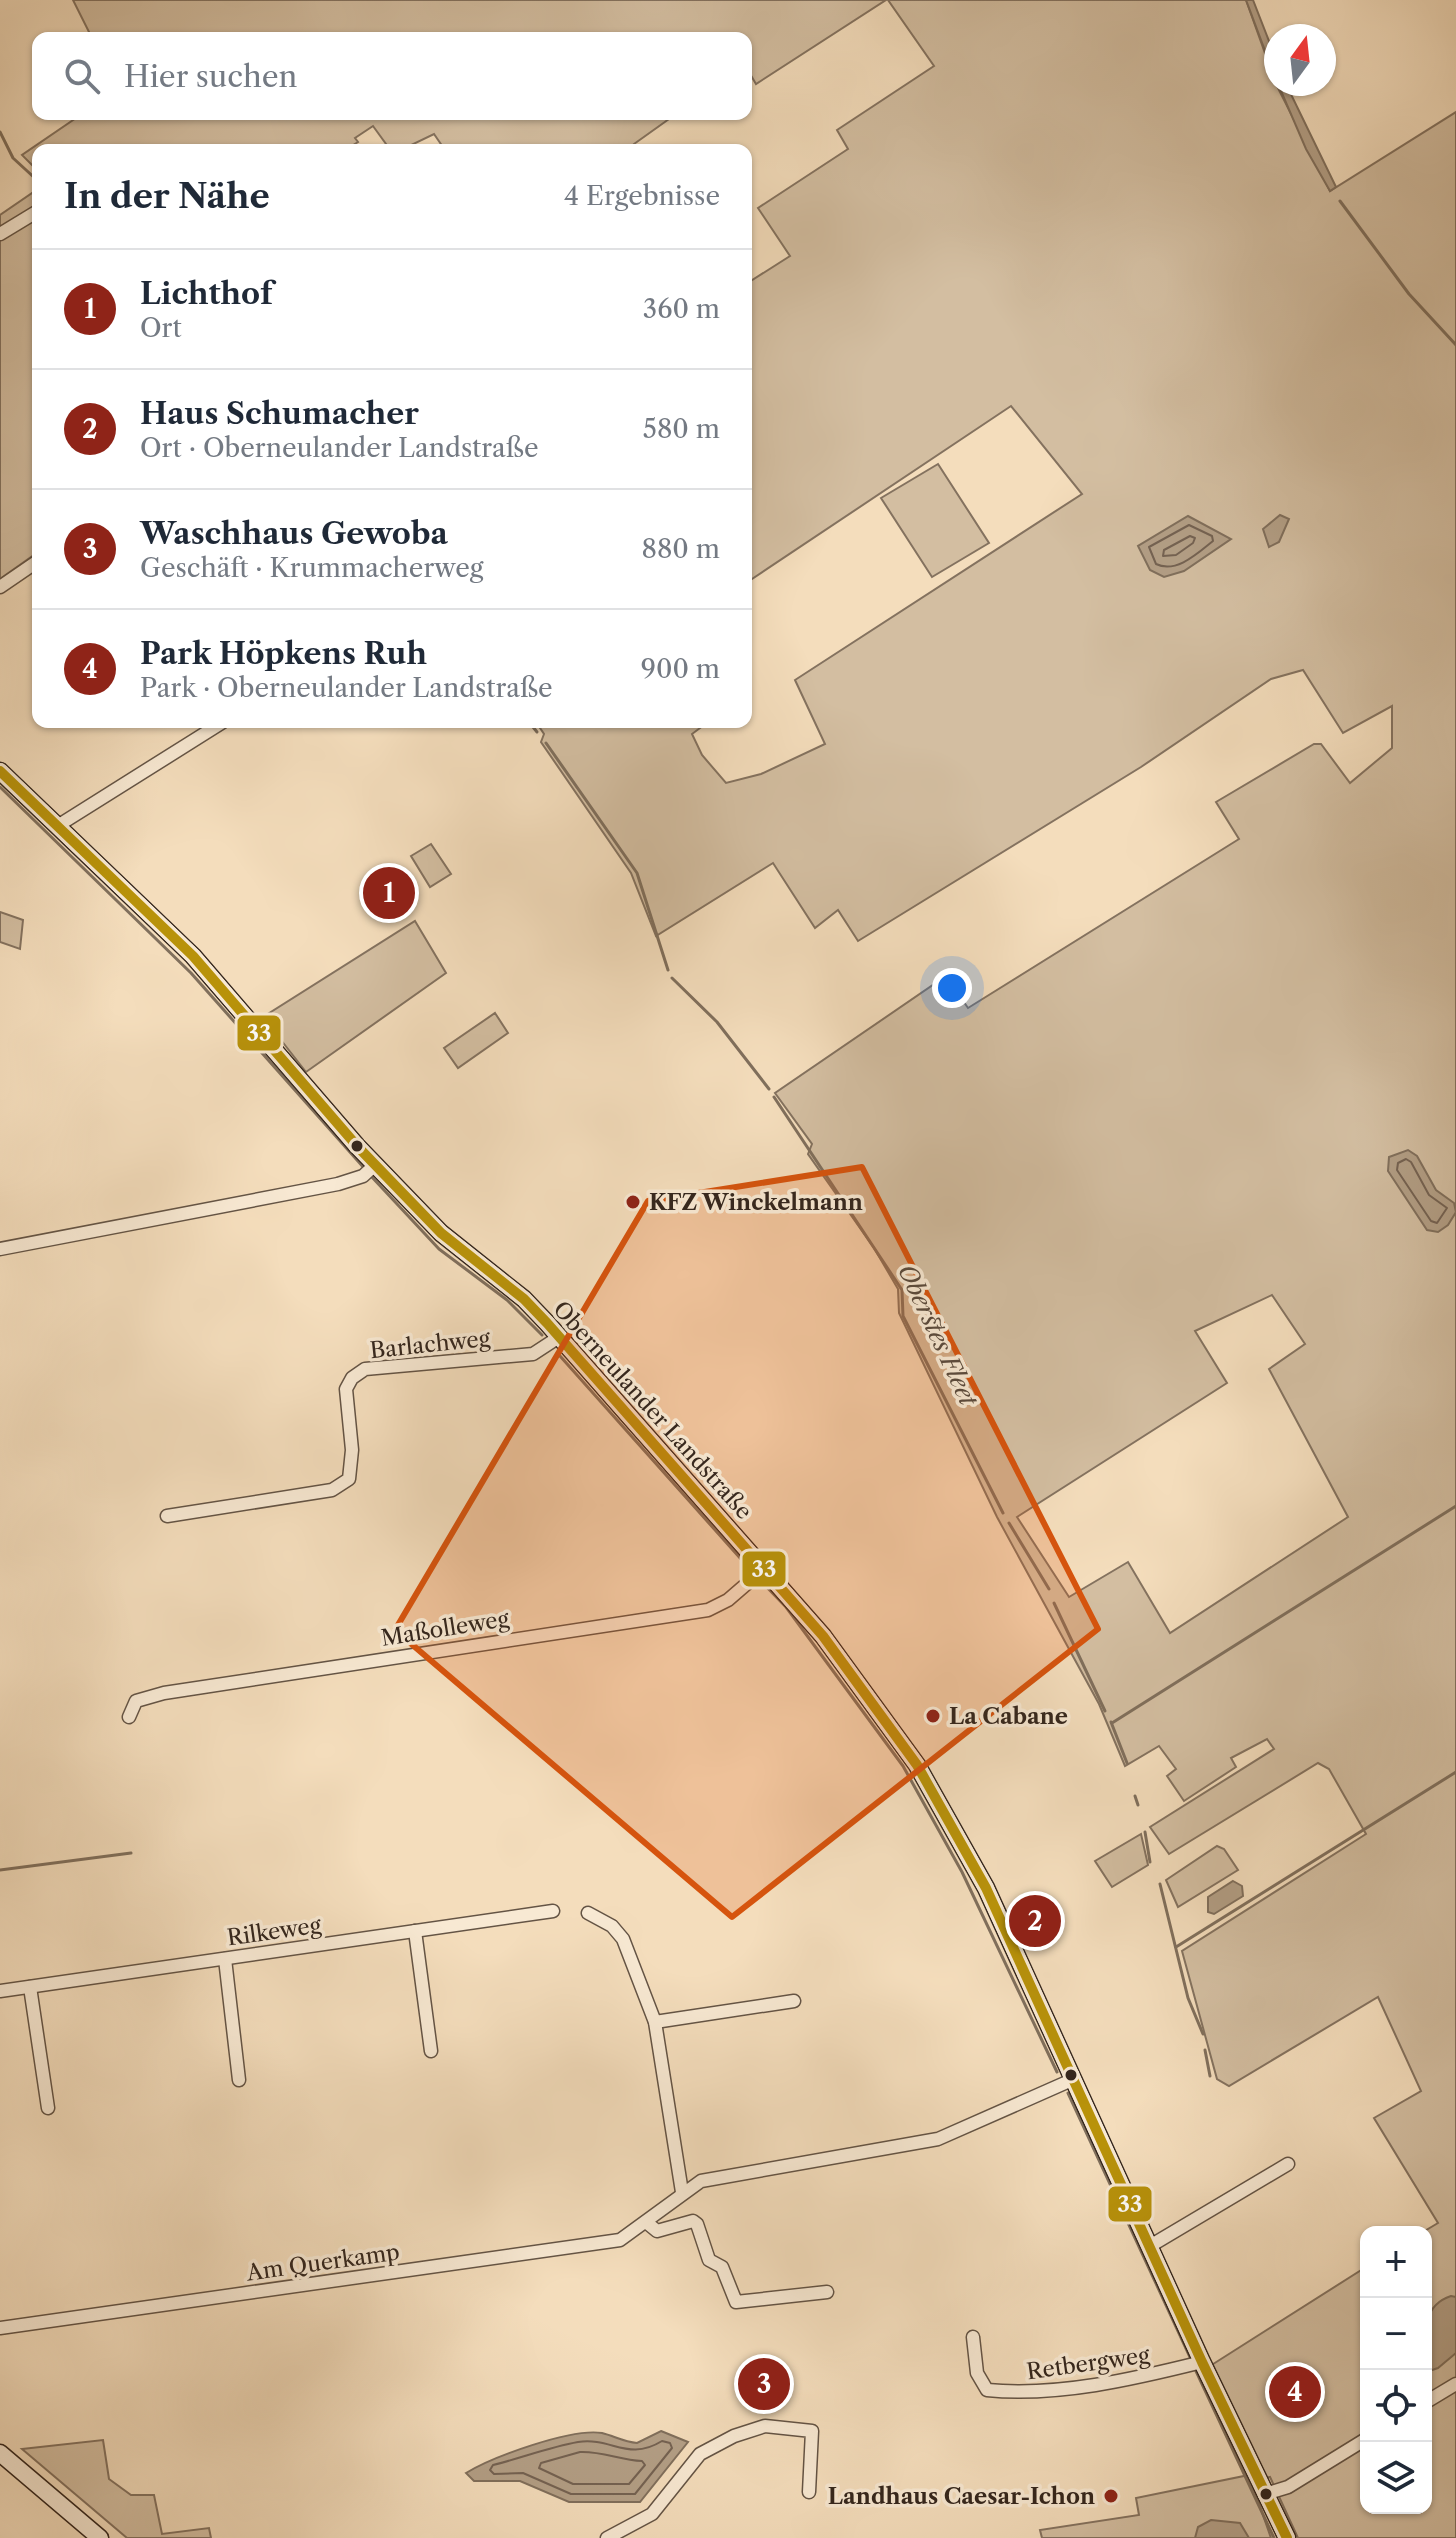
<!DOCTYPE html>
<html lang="de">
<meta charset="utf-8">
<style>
body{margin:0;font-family:"Libre Caslon Text",serif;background:#f2f2f3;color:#1f2937}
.controls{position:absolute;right:24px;bottom:24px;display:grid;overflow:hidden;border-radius:16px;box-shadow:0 2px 6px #0004}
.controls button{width:72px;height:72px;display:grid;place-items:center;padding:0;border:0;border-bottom:2px solid #e0e1e3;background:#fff;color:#1f2937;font:40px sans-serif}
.compass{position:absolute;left:1264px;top:24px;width:72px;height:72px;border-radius:50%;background:#fff;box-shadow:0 2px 6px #0004;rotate:15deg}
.you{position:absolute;left:952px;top:988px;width:28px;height:28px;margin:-20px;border:6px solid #fff;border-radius:50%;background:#1a73e8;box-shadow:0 0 0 12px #1a73e833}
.badge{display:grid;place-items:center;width:52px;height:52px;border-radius:50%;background:#8f2418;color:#fff;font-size:26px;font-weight:700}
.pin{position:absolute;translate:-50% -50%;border:4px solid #fff;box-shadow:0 2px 8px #0006}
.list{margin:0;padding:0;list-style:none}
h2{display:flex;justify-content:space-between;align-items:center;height:104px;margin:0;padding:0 32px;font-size:34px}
h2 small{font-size:26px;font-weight:400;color:#747a83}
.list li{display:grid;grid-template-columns:52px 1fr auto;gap:24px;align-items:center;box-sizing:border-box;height:120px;padding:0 32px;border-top:2px solid #e0e1e3}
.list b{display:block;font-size:30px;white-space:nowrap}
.list p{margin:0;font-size:26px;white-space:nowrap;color:#747a83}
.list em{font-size:26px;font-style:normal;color:#747a83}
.icon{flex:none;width:44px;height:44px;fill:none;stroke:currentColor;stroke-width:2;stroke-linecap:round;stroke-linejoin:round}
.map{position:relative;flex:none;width:1456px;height:2538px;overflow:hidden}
.search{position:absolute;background:#fff;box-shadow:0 2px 6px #0004;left:32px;top:32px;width:720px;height:88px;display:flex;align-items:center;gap:20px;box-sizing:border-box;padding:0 28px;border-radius:16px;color:#747a83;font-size:30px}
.panel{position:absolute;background:#fff;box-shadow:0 2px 6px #0004;left:32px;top:144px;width:720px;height:584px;border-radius:16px}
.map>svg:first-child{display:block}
.green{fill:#d3bea1;stroke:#84725f;stroke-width:2;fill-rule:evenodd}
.water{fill:#b39f86;stroke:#806f5c;stroke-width:2}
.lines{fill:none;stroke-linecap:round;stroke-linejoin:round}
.shore{stroke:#746252;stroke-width:2}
.stream{stroke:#806f5c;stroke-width:3}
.street-casing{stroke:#645445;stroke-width:15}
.secondary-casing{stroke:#34261d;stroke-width:19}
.street{stroke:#f8e9d3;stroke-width:12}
.secondary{stroke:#f8e9d3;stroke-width:16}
.bus-1-casing{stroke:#f8e9d3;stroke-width:16}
.bus-1{stroke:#b8920a;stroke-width:10}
.marked{fill:#d6540e;fill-opacity:0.2;stroke:#d6540e;stroke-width:6;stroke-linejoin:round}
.bus-dot{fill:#34261d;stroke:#f8e9d3;stroke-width:3}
.poi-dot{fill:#8f2418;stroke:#f8e9d3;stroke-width:3}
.labels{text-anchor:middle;stroke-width:7;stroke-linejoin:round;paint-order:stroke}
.poi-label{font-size:22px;font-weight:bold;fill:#34261d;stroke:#f8e9d3;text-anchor:start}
.street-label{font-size:22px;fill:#34261d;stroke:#f8e9d3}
.water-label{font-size:24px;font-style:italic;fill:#5a4a3c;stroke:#f8e9d3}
.line-badge{stroke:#f8e9d3;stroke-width:3}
.badge-label{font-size:22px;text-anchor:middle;font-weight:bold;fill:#fff}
</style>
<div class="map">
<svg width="1456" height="2538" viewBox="0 0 1456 2538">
<rect width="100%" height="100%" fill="#f4ddbc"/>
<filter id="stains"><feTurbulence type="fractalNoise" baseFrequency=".0025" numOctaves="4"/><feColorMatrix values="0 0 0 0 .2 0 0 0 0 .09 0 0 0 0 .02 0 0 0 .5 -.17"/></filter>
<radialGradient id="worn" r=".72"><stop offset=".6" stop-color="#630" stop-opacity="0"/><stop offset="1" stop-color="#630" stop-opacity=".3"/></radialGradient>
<!-- green -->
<g class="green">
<path d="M73 0H886L756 84 746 67V38H92Z"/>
<path d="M888 0H1246L1276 84 1330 191 1456 112V2538H1298L1270 2477 1265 2478 1210 2366 1366 2267V2508H1426V2232H1423L1438 2223 1374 2118 1421 2091 1378 1997 1229 2086 1217 2079 1182 1951 1366 1834 1329 1769 1318 1763 1169 1854 1150 1827 1274 1749 1267 1739 1231 1758 1236 1767 1184 1801 1167 1776 1176 1769 1159 1746 1125 1766 1099 1704 997 1517 899 1313 898 1289 874 1248 808 1154 812 1144 775 1093 946 976 968 1008 1239 839 1216 802 1314 744H1321L1350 783 1392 748V706L1343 733 1303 670 1271 679 1141 767 858 941 838 910 815 928 773 863 656 936 631 873 541 742 544 734 536 722H708L692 734 702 755 726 783 761 774 825 744 795 680 1082 494 1011 406 746 583V284L790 256 758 208 848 149 837 130 934 66ZM1272 1295 1305 1344 1269 1369 1348 1517 1170 1633 1128 1562 1069 1597 1017 1517 1227 1383 1195 1331Z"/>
<path d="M82 114H676L634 144 637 150H445L434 134 401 150 389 148 373 126 355 138 358 142 345 150H38V171L22 155Z"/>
<path d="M38 189V552L0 579V215Z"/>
<path d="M938 464 989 543 932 577 881 498Z"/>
<path d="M431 844 451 874 430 887 411 856Z"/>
<path d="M0 912 23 920 20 949 0 942Z"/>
<path d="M415 921 446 973 306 1072 263 1017Z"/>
<path d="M495 1013 508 1033 458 1068 444 1048Z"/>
<path d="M1141 1834 1148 1865 1112 1887 1095 1861Z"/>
<path d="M1217 1846 1224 1849 1238 1870 1178 1907 1166 1880Z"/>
<path d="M103 2440 109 2479 131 2495H154L162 2534 209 2528 211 2538H127L22 2449Z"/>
<path d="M1249 2475 1271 2538H1042L1040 2530 1139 2515 1136 2498Z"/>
</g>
<!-- water -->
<g class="water">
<path d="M1246 0H1253L1276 59V80Z"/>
<path d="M1278 84H1286L1336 187 1330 191 1306 149Z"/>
<path d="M1280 515 1289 519 1279 542 1269 547 1263 529Z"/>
<path d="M1188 516 1231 539 1184 571 1164 577 1150 570 1138 546Z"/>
<path d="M1408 1150 1417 1156 1436 1190 1454 1203 1456 1212 1448 1225 1438 1232 1427 1230 1388 1171 1389 1157Z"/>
<path d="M1233 1881 1242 1886 1243 1896 1214 1914 1208 1912V1897Z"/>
<path d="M1451 2296 1456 2297V2353L1438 2368 1426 2372C1426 2344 1417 2307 1451 2296Z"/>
<path d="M661 2431 688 2442 640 2502H569L520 2481H474L466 2473C492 2457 571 2428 602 2433 614 2436 624 2442 637 2443Z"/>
<path d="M1211 2520 1240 2523 1249 2538H1195L1198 2527Z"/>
</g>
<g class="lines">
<!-- shore -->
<g class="shore">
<path d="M1189 525 1212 536 1213 541C1198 553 1176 574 1156 564L1149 547Z"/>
<path d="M1190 536 1195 538 1193 543 1176 555 1163 556 1164 550Z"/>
<path d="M1406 1159 1411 1162 1429 1195 1447 1208 1437 1223 1431 1221 1397 1170 1398 1163Z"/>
<path d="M662 2441 670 2443 672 2448 635 2494H571L523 2473 494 2474 490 2470 493 2465C521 2458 550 2447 578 2442 612 2437 628 2462 662 2441Z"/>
<path d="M580 2452C602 2451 620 2460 642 2461L645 2465 629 2484H573L539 2468 541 2463Z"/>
</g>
<!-- stream -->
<g class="stream">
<path d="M0 132 13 158 38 181"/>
<path d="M1340 201 1409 294 1456 345"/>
<path d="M529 722 537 732"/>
<path d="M546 743 637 873 668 970"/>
<path d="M0 787 191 973 365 1169"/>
<path d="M672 978 717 1022 769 1089"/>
<path d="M774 1097 902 1290 903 1316 1003 1513"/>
<path d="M370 1175 439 1249 507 1300 542 1335"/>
<path d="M560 1356 749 1568"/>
<path d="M1009 1523 1049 1589"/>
<path d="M762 1582 786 1607 903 1766 962 1872 1057 2072"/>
<path d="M1054 1603 1105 1711"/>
<path d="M1111 1722 1127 1763"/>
<path d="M1112 1723 1456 1506"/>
<path d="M1135 1796 1138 1805"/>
<path d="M1145 1832 1150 1862"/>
<path d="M0 1870 131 1853"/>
<path d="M1160 1884 1188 1998 1203 2034"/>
<path d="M1176 1947 1456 1772"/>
<path d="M1205 2050 1210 2076"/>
<path d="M1068 2093 1190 2357"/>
<path d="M1196 2371 1274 2538"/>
</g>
<!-- street casing -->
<g class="street-casing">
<g id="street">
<path d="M0 234 38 211"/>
<path d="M0 587 38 561"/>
<path d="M59 825 223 722"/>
<path d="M0 1249 338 1184 363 1176 375 1165"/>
<path d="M167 1516 332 1490 349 1479 352 1450 346 1389 352 1378 365 1369 533 1354 559 1337"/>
<path d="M129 1717 136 1701 164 1693 708 1610 728 1600 765 1568"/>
<path d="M588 1913 612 1926 623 1939 655 2022 682 2192"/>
<path d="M415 1931 431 2051"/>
<path d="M225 1959 239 2080"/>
<path d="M30 1987 48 2108"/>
<path d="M0 1991 553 1911"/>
<path d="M655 2022 794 2001"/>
<path d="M646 2222 657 2231 693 2221 697 2224 709 2260 722 2267 736 2302 827 2292"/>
<path d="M1150 2246 1288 2164"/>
<path d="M0 2328 620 2240 701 2181 938 2139 1074 2079"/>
<path d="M973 2337 977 2373 987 2390C1057 2397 1134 2379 1202 2362"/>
<path d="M1426 2402 1456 2384"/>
<path d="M1265 2494 1288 2487 1366 2439"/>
<path d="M607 2538 652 2514 700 2454 734 2436 765 2426 812 2431 809 2492"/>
</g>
</g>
<!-- secondary casing -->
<g class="secondary-casing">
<g id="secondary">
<path d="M0 771 193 956 357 1146 441 1233 524 1299 547 1323 823 1636 917 1765 986 1888 1202 2362 1287 2538"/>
<path d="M0 2453 100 2538"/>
</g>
</g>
<!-- street -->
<use href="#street" class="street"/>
<!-- secondary -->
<use href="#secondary" class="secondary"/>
<!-- bus-1 casing -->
<g class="bus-1-casing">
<path id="bus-1" d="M0 771 193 956 357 1146 441 1233 524 1299 547 1323 823 1636 917 1765 986 1888 1202 2362 1287 2538"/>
</g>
<!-- bus-1 -->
<use href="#bus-1" class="bus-1"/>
</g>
<!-- marked area -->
<path class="marked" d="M862 1167 1098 1629 732 1917 395 1630 648 1201Z"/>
<!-- markers -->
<g class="bus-dot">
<circle cx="357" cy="1146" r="7"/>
<circle cx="1071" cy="2075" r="7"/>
<circle cx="1266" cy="2494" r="7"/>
</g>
<g class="poi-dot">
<circle cx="633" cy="1202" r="8"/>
<circle cx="933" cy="1716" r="8"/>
<circle cx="1111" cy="2496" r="8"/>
</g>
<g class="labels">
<!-- poi labels -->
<g class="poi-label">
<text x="649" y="1210">KFZ Winckelmann</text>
<text x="949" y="1724">La Cabane</text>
<text x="1095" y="2504" text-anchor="end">Landhaus Caesar-Ichon</text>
</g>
<!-- street labels -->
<g class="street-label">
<text transform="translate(430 1344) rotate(-6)" y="8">Barlachweg</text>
<text transform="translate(653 1410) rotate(48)" y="8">Oberneulander Landstraße</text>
<text transform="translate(445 1628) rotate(-9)" y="8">Maßolleweg</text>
<text transform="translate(274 1931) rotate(-8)" y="8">Rilkeweg</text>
<text transform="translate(323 2262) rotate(-8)" y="8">Am Querkamp</text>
<text transform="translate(1088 2363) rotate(-8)" y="8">Retbergweg</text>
</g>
<!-- water labels -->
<g class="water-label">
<text transform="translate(937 1335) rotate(65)" y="8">Oberstes Fleet</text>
</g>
</g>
<g class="line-badge">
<rect x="236" y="1014" width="46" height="38" rx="8" fill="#b8920a"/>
<rect x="741" y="1550" width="46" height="38" rx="8" fill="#b8920a"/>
<rect x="1107" y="2185" width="46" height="38" rx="8" fill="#b8920a"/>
</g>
<g class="badge-label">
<text x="259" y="1041">33</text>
<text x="764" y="1577">33</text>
<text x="1130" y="2212">33</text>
</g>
<rect width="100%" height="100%" filter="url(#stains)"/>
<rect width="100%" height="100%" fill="url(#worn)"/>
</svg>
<div class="controls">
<button>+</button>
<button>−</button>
<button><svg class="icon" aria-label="locate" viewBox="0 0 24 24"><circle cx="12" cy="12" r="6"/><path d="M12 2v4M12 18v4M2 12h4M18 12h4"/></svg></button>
<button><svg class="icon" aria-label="layers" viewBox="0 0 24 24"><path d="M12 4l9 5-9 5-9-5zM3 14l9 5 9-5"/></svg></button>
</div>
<svg class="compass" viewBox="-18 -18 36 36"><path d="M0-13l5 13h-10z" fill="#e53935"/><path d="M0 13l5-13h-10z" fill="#747a83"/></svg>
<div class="you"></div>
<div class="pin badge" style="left:389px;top:893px">1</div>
<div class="pin badge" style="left:1035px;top:1921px">2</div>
<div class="pin badge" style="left:764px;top:2384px">3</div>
<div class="pin badge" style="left:1295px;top:2392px">4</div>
<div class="search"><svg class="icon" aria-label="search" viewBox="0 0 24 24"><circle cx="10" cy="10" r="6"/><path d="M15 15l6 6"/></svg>Hier suchen</div>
<section class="panel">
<h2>In der Nähe<small>4 Ergebnisse</small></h2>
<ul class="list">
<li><span class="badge">1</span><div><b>Lichthof</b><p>Ort</p></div><em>360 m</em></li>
<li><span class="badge">2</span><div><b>Haus Schumacher</b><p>Ort · Oberneulander Landstraße</p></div><em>580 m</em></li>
<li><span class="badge">3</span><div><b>Waschhaus Gewoba</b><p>Geschäft · Krummacherweg</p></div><em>880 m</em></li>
<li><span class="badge">4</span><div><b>Park Höpkens Ruh</b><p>Park · Oberneulander Landstraße</p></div><em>900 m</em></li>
</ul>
</section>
</div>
